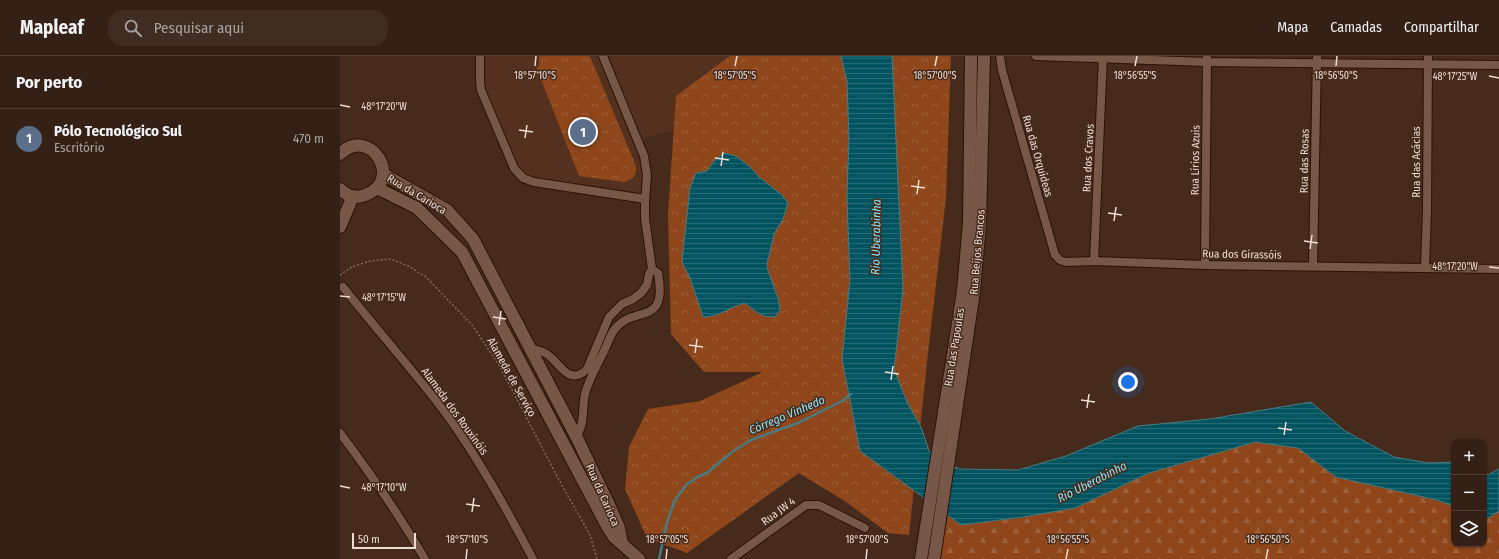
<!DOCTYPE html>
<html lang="pt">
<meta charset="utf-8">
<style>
body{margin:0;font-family:"Fira Sans Condensed",sans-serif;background:#3f2d22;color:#f1f3f6}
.controls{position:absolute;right:12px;bottom:12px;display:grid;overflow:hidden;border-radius:8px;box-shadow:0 1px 3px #0004}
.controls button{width:36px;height:36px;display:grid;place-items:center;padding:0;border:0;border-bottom:1px solid #4e3e34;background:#342015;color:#f1f3f6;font:20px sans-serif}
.scale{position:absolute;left:12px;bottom:10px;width:64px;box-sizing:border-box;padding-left:4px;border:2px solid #eedcd3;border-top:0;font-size:11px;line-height:14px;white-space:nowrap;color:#eedcd3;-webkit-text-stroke:3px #462b1c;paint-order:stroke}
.you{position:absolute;left:788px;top:326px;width:14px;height:14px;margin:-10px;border:3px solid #fff;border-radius:50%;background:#1a73e8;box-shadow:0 0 0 6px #1a73e833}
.badge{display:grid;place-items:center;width:26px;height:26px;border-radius:50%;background:#55cadf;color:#fff;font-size:13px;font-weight:700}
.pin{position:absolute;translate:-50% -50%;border:2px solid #fff;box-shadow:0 1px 4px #0006}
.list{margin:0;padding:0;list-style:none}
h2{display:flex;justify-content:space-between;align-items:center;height:52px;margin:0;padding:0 16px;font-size:17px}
h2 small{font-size:13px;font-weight:400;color:#a9a3a0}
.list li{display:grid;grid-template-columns:26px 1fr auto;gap:12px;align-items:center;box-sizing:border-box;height:60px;padding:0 16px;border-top:1px solid #4e3e34}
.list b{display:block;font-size:15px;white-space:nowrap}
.list p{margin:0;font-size:13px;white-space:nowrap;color:#a9a3a0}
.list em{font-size:13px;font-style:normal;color:#a9a3a0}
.icon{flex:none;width:22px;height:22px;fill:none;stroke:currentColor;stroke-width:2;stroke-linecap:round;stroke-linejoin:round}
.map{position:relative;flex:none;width:1159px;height:503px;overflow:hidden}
header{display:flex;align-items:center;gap:24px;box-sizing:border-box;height:56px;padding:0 20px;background:#342015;border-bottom:1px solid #4e3e34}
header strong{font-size:19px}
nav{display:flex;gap:22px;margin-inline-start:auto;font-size:14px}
.search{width:280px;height:36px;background:#3f2d22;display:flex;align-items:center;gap:10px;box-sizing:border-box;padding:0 14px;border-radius:16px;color:#a9a3a0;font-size:15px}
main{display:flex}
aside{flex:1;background:#342015}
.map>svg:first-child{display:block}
.built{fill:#53311e}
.forest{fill:url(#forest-firs)}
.park{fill:url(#park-crowns)}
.water{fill:url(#water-rules);stroke:#477c82}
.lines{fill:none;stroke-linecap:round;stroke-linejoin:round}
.stream{stroke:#477c82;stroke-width:2.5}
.street-casing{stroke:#2b1205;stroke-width:10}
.secondary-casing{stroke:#2b1205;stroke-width:14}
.path{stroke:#81695c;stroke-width:1.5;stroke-dasharray:2 2;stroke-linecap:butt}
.street{stroke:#775848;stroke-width:8}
.secondary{stroke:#775848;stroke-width:12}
.ticks{fill:none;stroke:#eedcd3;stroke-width:1.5}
.labels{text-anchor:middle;stroke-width:3;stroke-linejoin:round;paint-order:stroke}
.street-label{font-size:11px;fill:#eedcd3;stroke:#462b1c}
.water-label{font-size:12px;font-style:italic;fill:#8ae3f5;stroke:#462b1c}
.ticks-label{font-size:10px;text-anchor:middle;fill:#eedcd3;stroke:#462b1c;stroke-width:3;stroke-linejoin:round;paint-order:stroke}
</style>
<header>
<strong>Mapleaf</strong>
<div class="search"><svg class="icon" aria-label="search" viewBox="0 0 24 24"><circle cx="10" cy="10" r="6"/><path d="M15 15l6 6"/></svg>Pesquisar aqui</div>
<nav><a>Mapa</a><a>Camadas</a><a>Compartilhar</a></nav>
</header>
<main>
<aside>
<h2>Por perto<small></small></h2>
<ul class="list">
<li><span class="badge" style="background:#5c6f8a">1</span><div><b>Pólo Tecnológico Sul</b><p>Escritório</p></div><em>470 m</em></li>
</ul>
</aside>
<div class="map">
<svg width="1159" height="503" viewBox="0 0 1159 503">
<defs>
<pattern id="forest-firs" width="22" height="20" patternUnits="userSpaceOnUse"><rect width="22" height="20" fill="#8e461a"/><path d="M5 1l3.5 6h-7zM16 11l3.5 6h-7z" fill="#9e603a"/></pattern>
<pattern id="park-crowns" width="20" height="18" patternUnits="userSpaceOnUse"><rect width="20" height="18" fill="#8e461a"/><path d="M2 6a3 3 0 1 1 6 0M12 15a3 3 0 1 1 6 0" fill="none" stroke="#9e603a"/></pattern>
<pattern id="water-rules" width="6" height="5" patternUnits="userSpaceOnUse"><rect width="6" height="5" fill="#00535f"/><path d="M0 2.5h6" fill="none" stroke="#266b75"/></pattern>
</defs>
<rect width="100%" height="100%" fill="#462b1c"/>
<!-- built -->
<path class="built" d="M140 0H431L346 70 308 81 299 88 304 100 305 143 183 122 145 44Z"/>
<!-- forest -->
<path class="forest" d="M915 386 958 392 996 421 1097 444 1114 450V488H1144V460L1148 461 1159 455V503H600L608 459 621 469 683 461 735 452 809 417Z"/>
<!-- park -->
<g class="park">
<path d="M199 0H250L296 110C297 118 293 124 284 126L239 120 197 13 199 9Z"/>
<path d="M390 0H611L606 142 588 297 569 479 548 477 506 446 459 417 347 497 307 482 285 433 289 391 308 353 360 345 423 316H364L331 278 328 158 336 40Z"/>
</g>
<!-- water -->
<g class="water">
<path d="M501 0H552L563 233 554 314 568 348 581 371 589 395 619 413 678 414 726 400 798 370 870 363 971 346 1005 375 1054 401 1088 407 1114 406V450L1097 444 996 421 958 392 915 386 809 417 735 452 683 461 621 469 520 395 502 303 510 224 507 142 509 82 507 25Z"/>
<path d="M384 97 396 100 410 111 419 121 442 139 448 147 443 163 434 178 427 208 428 215 438 242 440 254 435 261C422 262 415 255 405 247 389 251 380 261 363 261L350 222 342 206 350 132 356 117 367 115 375 104Z"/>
<path d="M1159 413V455L1148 462 1144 460V417L1148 419Z"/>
</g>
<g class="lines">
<!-- stream -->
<path class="stream" d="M319 503 327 466 335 444 346 429 357 421 367 417 392 396 411 384 458 367 502 345 511 338"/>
<!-- street casing -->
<g class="street-casing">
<g id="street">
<path d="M140 0V25L141 34 174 112 183 122 194 126 305 143"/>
<path d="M660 0 662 14 715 199 720 204 726 206 754 205 865 209 1159 213"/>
<path d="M696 0 867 6 1159 9"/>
<path d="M754 205 763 0"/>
<path d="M865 209 867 0"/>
<path d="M973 210 977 0"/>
<path d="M1085 212 1087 154 1088 0"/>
<path d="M3 231C37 274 74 315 107 359 140 405 167 454 193 503"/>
<path d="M190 292C196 294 204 295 208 299 220 307 229 331 247 313L269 261 282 248 293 243 301 237 307 229 309 218 312 213 305 162V146L307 119 304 100 263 0"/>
<path d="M0 377C31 418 59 459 85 503"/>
<path d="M236 380C245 369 242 352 245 338 249 322 258 308 265 293 268 287 270 280 274 274 294 247 328 273 318 217L312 213"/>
<path d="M391 503 466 449H479L525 472"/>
</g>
</g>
<!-- secondary casing -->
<g class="secondary-casing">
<g id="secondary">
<path d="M0 98C30 68 65 125 25 139 16 143 7 140 0 133"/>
<path d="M43 118 107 154 133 183 236 380 269 449 279 472 282 488"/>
<path d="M37 132 77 152 122 196 267 470 274 481 299 503"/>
<path d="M0 171 13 140"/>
<path d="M581 503 623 235 629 167 631 0"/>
<path d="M594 503 634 235 640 168 644 0"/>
</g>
</g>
<!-- path -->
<path class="path" d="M0 219 12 211 30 205 51 203 68 210 86 221 132 269 159 309 219 424 250 479 257 503"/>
<!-- street -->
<use href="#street" class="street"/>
<!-- secondary -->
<use href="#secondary" class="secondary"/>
</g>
<!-- ticks -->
<path class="ticks" d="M195 10 196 0M395 10 397 0M595 10 597 0M795 10 797 0M996 10 997 0M1149 20 1159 22M0 49 10 51M179 74 193 76M185 82 187 69M375 102 389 104M381 110 383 96M571 130 585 132M577 138 579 124M768 157 782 159M774 165 776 151M964 185 978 187M970 193 972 179M1149 211 1159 212M0 240 10 241M153 261 166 263M159 269 161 255M349 289 363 291M355 297 357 283M545 316 559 318M551 324 553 310M741 344 755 346M747 352 749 338M938 372 952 374M944 379 946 366M0 430 10 432M126 448 140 450M132 456 134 442M126 503 127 493M326 503 327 493M526 503 527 493M726 503 728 493M926 503 928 493"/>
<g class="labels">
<!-- street labels -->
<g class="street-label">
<text transform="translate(698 100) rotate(74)" y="4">Rua das Orquídeas</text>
<text transform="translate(748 102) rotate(-87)" y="4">Rua dos Cravos</text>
<text transform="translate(855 104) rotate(-89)" y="4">Rua Lírios Azuis</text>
<text transform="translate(964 105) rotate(-89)" y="4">Rua das Rosas</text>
<text transform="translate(1076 106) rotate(-90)" y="4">Rua das Acácias</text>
<text transform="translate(77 138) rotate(31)" y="4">Rua da Carioca</text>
<text transform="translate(637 196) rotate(-85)" y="4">Rua Beijos Brancos</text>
<text transform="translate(902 198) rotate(1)" y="4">Rua dos Girassóis</text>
<text transform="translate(614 291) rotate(-81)" y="4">Rua das Papoulas</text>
<text transform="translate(172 321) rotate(61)" y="4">Alameda de Serviço</text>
<text transform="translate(115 355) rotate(54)" y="4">Alameda dos Rouxinóis</text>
<text transform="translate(263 439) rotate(66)" y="4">Rua da Carioca</text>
<text transform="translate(438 455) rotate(-36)" y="4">Rua JW 4</text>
</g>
<!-- water labels -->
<g class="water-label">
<text transform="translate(536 181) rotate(-89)" y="4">Rio Uberabinha</text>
<text transform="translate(447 359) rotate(-23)" y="4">Córrego Vinhedo</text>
<text transform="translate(752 426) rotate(-27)" y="4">Rio Uberabinha</text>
</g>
</g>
<g class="ticks-label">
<text x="195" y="23">18°57'10"S</text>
<text x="395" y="23">18°57'05"S</text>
<text x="595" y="23">18°57'00"S</text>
<text x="795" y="23">18°56'55"S</text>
<text x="996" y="23">18°56'50"S</text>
<text x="1115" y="24">48°17'25"W</text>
<text x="44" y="54">48°17'20"W</text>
<text x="1115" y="214">48°17'20"W</text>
<text x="44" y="245">48°17'15"W</text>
<text x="44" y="435">48°17'10"W</text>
<text x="127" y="487">18°57'10"S</text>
<text x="327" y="487">18°57'05"S</text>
<text x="527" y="487">18°57'00"S</text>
<text x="728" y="487">18°56'55"S</text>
<text x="928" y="487">18°56'50"S</text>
</g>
</svg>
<div class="controls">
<button>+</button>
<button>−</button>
<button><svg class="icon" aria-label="layers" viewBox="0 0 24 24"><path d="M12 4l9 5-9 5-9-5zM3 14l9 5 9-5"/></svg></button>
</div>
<div class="scale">50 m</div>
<div class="you"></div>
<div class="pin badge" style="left:243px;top:76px;background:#5c6f8a">1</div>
</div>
</main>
